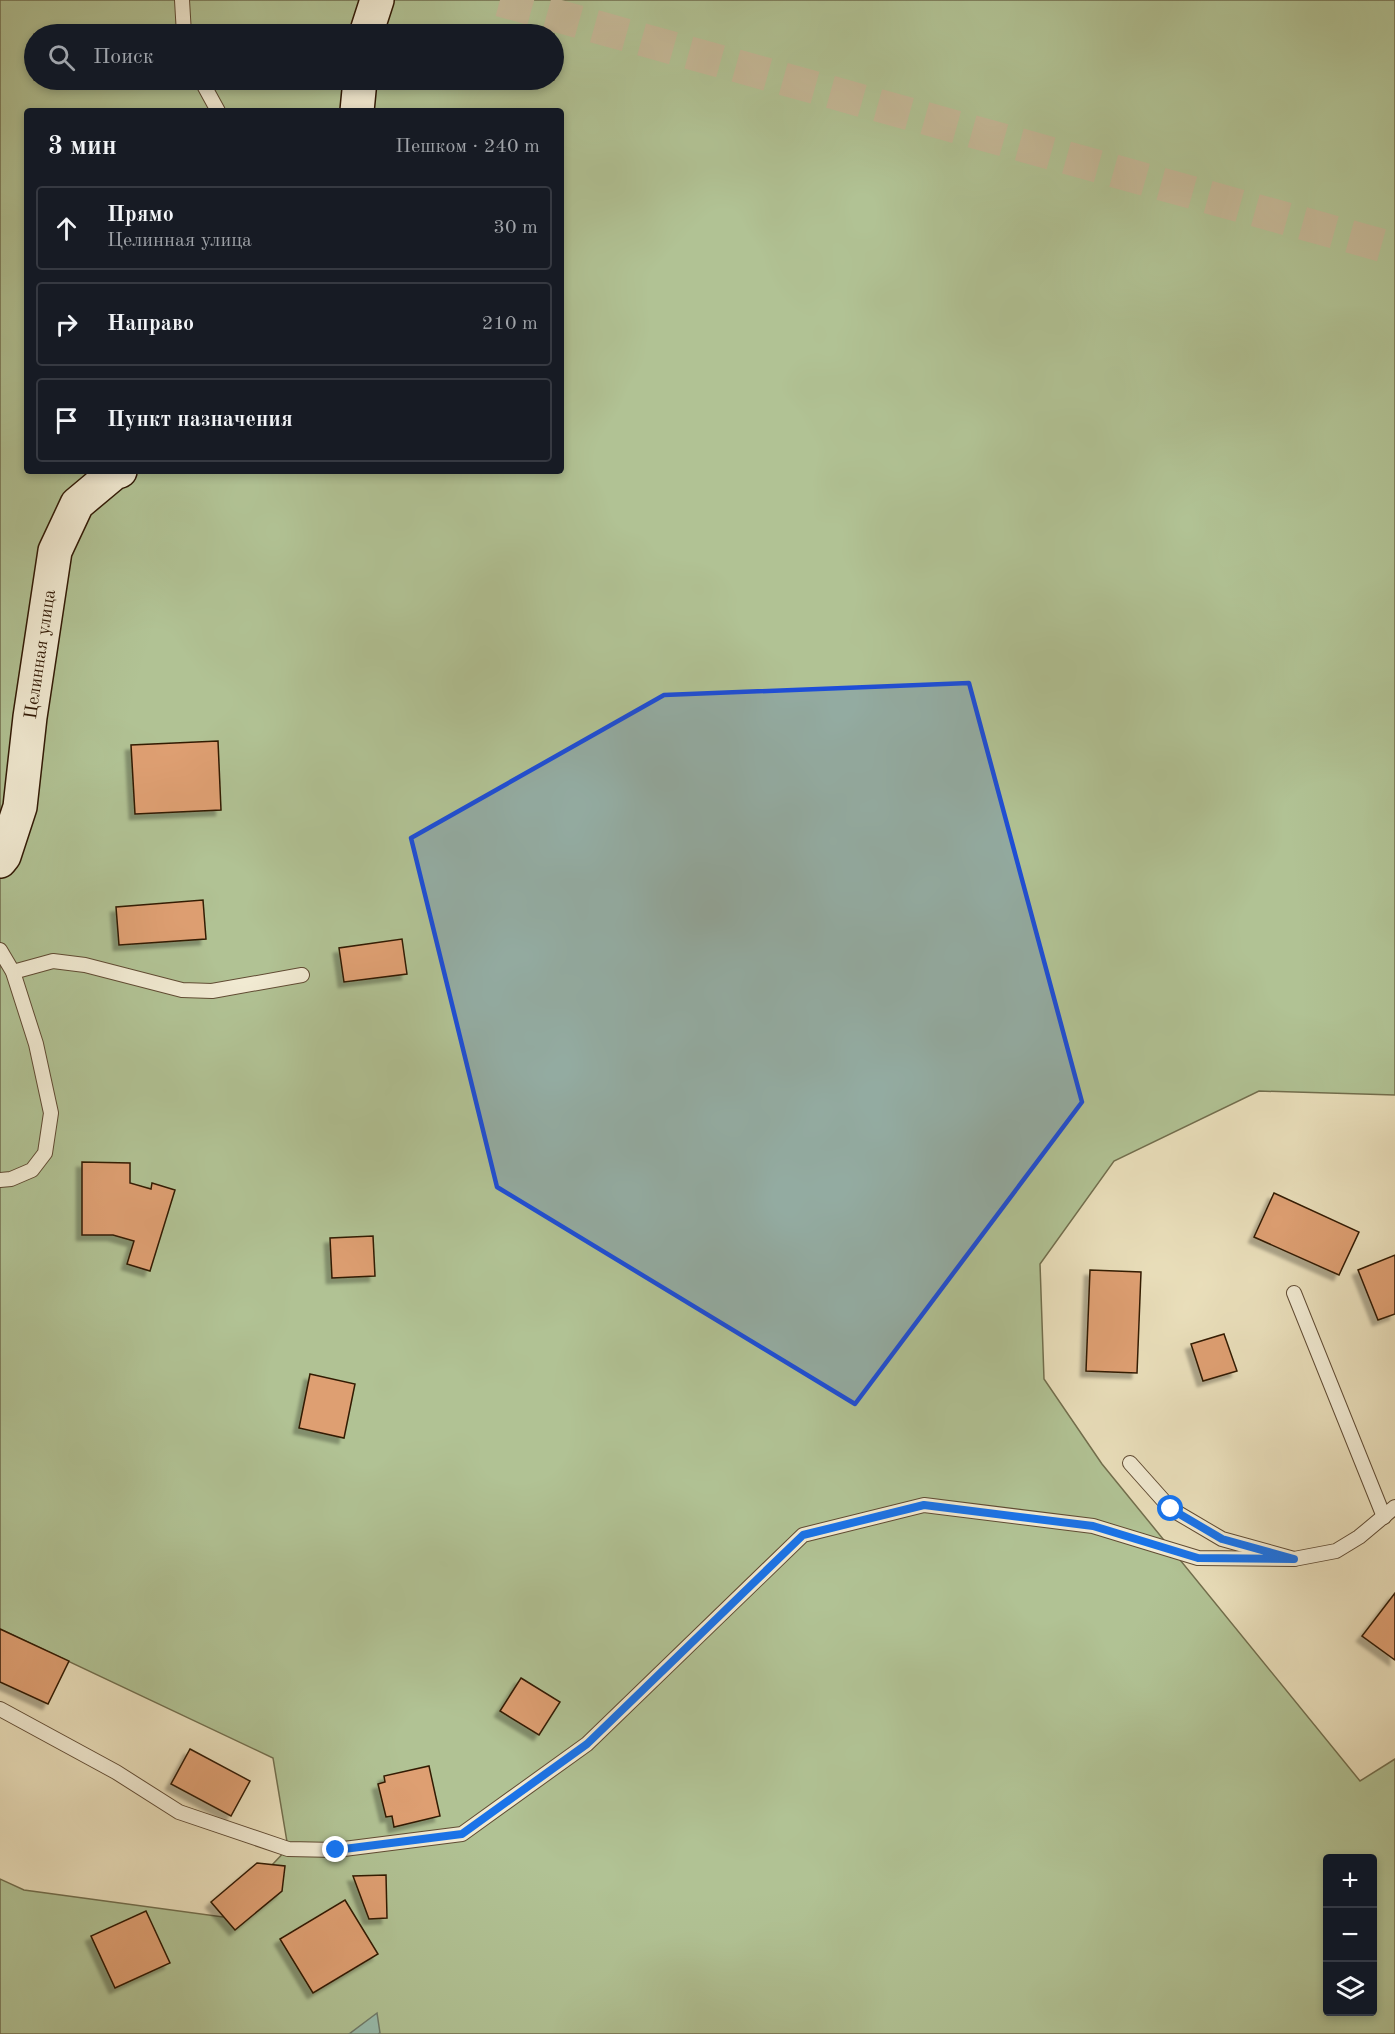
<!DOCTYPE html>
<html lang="ru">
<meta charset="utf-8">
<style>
body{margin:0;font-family:"Old Standard TT",serif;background:#242831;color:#f1f3f6}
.controls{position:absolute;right:18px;bottom:18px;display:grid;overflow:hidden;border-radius:6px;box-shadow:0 3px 9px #0003}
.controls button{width:54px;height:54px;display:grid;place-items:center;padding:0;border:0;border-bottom:2px solid #363941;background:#171b24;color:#f1f3f6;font:30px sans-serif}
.stop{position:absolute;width:18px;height:18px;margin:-14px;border:4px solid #1a73e8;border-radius:50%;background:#fff}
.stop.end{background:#1a73e8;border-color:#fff;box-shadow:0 2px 6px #0008}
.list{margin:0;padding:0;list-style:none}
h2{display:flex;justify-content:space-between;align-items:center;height:78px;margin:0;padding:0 24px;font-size:26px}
h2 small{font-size:20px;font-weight:400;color:#9ea1a6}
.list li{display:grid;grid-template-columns:39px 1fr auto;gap:18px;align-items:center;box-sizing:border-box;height:84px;margin:0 12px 12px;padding:0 12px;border:2px solid #363941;border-radius:6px}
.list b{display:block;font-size:22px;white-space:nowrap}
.list p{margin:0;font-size:20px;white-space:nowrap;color:#9ea1a6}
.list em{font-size:20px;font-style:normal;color:#9ea1a6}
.icon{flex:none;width:33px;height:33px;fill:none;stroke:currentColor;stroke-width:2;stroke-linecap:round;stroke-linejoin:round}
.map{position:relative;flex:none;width:1395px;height:2034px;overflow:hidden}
.search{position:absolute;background:#171b24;box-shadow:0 3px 9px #0003;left:24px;top:24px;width:540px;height:66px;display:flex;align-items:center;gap:15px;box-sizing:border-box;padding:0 21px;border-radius:33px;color:#9ea1a6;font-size:22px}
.panel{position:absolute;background:#171b24;box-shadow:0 3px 9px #0003;left:24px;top:108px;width:540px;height:366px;border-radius:6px}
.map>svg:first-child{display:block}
.green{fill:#b1c294;stroke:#726e4d;stroke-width:1.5;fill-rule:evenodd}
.water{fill:#98bcac;stroke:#6f7b6a;stroke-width:1.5}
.building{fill:#de9f72;stroke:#321a06;stroke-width:1.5;filter:url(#shadow)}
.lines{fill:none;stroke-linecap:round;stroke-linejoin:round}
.highway-tunnel{stroke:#c4b796;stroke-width:33;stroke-dasharray:33 16;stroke-linecap:butt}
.lane-casing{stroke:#604b33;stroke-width:16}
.secondary-casing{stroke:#321a06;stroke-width:36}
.lane{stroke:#f1ead2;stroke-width:14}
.secondary{stroke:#f1ead2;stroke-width:33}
.route{stroke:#1a73e8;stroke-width:8}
.marked{fill:#1d4ed8;fill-opacity:0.2;stroke:#1d4ed8;stroke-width:4.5;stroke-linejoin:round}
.labels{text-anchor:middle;stroke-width:4.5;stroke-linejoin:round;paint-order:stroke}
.street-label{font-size:18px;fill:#321a06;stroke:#f1ead2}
</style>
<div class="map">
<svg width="1395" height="2034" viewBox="0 0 1395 2034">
<defs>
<filter id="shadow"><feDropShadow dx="-5.5" dy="5.5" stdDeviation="1.5" flood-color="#0004"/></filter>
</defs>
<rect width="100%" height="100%" fill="#e9deba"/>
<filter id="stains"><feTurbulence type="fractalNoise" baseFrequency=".00333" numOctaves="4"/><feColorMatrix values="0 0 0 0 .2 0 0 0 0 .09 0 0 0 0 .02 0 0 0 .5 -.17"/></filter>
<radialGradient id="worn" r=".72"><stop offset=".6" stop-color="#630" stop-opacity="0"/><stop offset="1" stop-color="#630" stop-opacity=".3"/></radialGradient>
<!-- green -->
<path class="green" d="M0 0H1395V1095L1259 1091 1114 1161 1040 1264 1044 1379 1102 1464 1360 1781 1395 1759V2034H0V1879L24 1890 223 1917 288 1848 273 1758 0 1629ZM34 34H554V80H34ZM27 111H561V471H27ZM1328 1858H1372V2012H1328Z"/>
<!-- water -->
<path class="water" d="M377 2013 380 2033 378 2034H349Z"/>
<!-- building -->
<g class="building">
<path d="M218 741 221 810 135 814 131 745Z"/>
<path d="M203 900 206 939 119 945 116 907Z"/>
<path d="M402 939 407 974 344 982 339 948Z"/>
<path d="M82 1162 130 1163V1183L151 1189 152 1183 175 1190 150 1271 127 1264 134 1241 113 1235H82Z"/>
<path d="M1274 1193 1359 1232 1339 1275 1254 1237Z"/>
<path d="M373 1236 375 1276 332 1278 330 1238Z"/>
<path d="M1395 1255V1314L1378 1320 1358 1270Z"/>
<path d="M1090 1270 1141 1272 1137 1373 1086 1371Z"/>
<path d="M1224 1334 1237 1371 1203 1381 1191 1344Z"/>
<path d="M310 1374 355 1384 344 1438 299 1428Z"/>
<path d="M1395 1593V1660L1362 1636Z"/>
<path d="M0 1629 69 1661 48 1704 0 1682Z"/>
<path d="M521 1678 560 1702 539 1735 500 1711Z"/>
<path d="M190 1749 250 1781 231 1816 171 1784Z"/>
<path d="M429 1766 440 1816 394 1827 392 1816 386 1817 378 1784 385 1782 384 1776Z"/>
<path d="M257 1863 285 1866 282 1891 235 1930 211 1902Z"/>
<path d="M386 1875 387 1918 369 1919 353 1876Z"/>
<path d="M345 1900 378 1954 313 1993 280 1939Z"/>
<path d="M146 1911 170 1963 115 1988 91 1936Z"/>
</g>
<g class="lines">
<!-- highway-tunnel -->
<path class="highway-tunnel" d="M500 0 1395 249"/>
<!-- lane casing -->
<g class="lane-casing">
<g id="lane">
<path d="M182 0 184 34"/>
<path d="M201 80 218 111"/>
<path d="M0 950 13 972 36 1044 51 1113 45 1153 32 1170 11 1179 0 1180"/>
<path d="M13 972 53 961 85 965 182 990 212 991 302 975"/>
<path d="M1294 1293 1384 1517"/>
<path d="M1130 1463 1171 1509 1222 1539 1294 1559 1336 1551 1359 1537 1395 1507"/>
<path d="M0 1709 116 1772 179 1812 288 1849 336 1850 462 1834 587 1744 803 1535 924 1505 1093 1526 1198 1558 1294 1559"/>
</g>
</g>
<!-- secondary casing -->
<g class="secondary-casing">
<g id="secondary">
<path d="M366 34 377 0"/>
<path d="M357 111 360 80"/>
<path id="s1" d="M0 861 4 856 20 807 30 717 55 551 77 504 114 473 120 471"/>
</g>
</g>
<!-- lane -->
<use href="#lane" class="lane"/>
<!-- secondary -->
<use href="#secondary" class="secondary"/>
</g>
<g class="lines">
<!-- route -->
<path class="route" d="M336 1850 462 1834 587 1744 803 1535 924 1505 1093 1526 1198 1558 1294 1559 1222 1539 1171 1509"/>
</g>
<!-- marked area -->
<path class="marked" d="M969 683 1082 1102 855 1404 497 1187 411 838 664 695Z"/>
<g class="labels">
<!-- street labels -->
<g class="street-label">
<text dy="6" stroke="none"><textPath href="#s1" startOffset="212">Целинная улица</textPath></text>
</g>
</g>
<rect width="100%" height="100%" filter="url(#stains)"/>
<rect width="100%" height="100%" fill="url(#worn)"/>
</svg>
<div class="controls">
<button>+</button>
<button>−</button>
<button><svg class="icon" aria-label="layers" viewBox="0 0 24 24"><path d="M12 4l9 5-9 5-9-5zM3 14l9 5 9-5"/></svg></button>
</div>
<div class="stop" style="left:1171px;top:1509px"></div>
<div class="stop end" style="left:336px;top:1850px"></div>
<div class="search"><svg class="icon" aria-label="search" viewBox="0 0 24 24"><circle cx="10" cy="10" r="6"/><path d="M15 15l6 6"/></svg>Поиск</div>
<section class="panel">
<h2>3 мин<small>Пешком · 240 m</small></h2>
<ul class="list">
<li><svg class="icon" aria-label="ahead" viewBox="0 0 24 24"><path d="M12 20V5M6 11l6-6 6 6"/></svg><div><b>Прямо</b><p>Целинная улица</p></div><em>30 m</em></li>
<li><svg class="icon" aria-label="right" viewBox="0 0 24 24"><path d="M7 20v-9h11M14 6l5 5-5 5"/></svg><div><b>Направо</b></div><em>210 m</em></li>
<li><svg class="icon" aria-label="arrive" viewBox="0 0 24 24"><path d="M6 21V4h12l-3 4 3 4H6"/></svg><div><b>Пункт назначения</b></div></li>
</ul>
</section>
</div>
